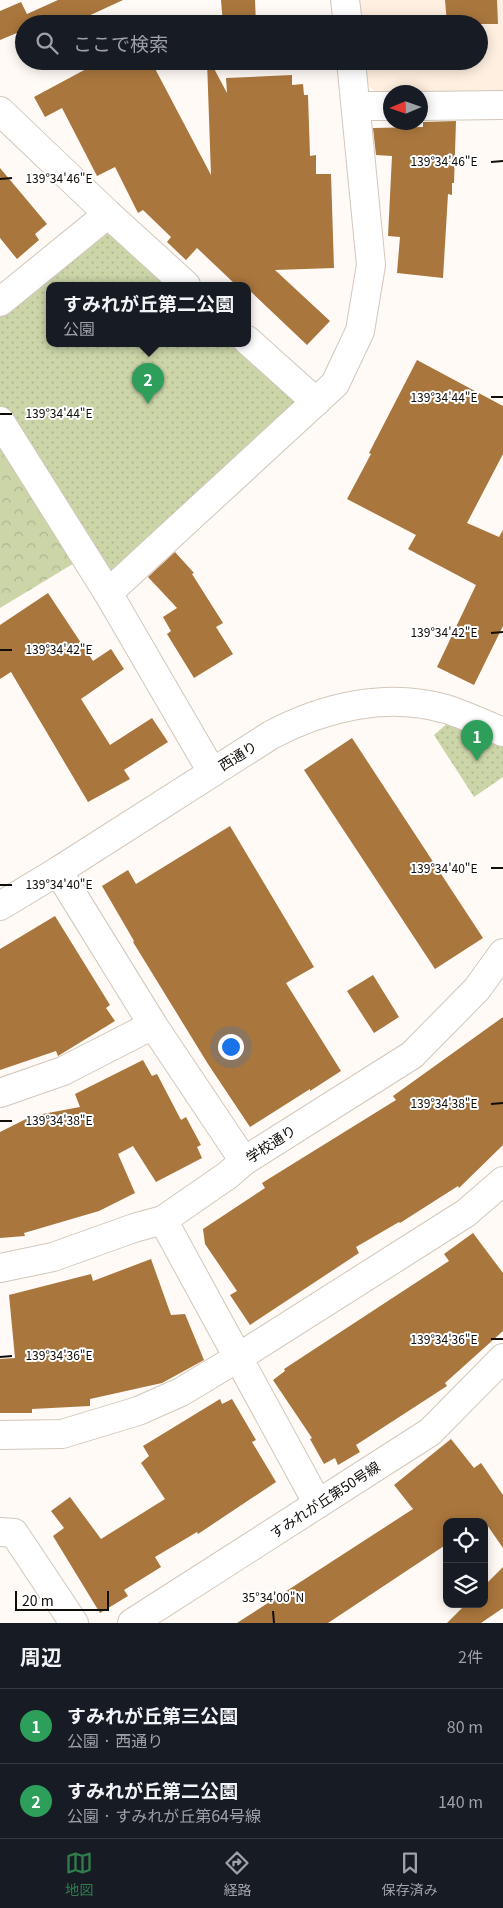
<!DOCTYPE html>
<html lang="ja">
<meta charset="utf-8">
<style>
body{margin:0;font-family:Georgia,"Noto Sans JP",serif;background:#242831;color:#f1f3f6}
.controls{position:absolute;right:15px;bottom:15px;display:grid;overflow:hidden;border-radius:10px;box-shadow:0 2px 12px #0003}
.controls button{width:45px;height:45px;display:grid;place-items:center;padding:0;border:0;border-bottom:1px solid #363941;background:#171b24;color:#f1f3f6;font:25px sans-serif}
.compass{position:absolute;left:383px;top:85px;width:45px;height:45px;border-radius:50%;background:#171b24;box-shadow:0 2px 12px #0003;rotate:268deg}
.scale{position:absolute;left:15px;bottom:12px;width:94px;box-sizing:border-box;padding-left:5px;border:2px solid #110d09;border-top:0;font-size:14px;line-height:18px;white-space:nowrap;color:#110d09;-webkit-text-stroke:4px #fff;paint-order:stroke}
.you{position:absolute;left:230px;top:1046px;width:18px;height:18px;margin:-12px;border:4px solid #fff;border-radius:50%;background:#1a73e8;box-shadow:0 0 0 8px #1a73e833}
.badge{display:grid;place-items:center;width:32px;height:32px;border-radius:50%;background:#307d4d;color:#fff;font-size:16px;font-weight:700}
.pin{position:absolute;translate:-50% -41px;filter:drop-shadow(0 1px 2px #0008)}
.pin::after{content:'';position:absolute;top:26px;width:18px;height:15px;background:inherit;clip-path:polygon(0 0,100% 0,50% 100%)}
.popup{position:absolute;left:46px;top:282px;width:205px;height:65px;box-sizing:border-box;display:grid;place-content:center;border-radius:10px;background:#171b24;filter:drop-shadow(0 1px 4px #0005);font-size:16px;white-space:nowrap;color:#9ea1a6}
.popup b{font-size:19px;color:#f1f3f6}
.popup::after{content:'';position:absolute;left:50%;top:100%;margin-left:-10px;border:10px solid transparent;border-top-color:#171b24}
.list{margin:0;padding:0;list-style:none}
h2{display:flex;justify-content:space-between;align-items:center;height:65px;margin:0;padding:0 20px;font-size:21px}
h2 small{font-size:16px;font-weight:400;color:#9ea1a6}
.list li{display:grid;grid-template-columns:32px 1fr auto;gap:15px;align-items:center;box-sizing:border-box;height:75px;padding:0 20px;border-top:1px solid #363941}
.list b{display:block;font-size:19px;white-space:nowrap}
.list p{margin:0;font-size:16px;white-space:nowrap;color:#9ea1a6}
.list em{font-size:16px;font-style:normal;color:#9ea1a6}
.icon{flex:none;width:28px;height:28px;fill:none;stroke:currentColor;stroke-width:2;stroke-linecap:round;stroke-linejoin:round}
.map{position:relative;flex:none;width:503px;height:1623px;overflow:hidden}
.search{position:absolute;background:#171b24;box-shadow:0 2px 12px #0003;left:15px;right:15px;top:15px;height:55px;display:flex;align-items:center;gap:12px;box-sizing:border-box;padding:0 18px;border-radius:28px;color:#9ea1a6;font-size:19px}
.sheet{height:215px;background:#171b24}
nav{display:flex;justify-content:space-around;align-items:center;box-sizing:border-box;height:70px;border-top:1px solid #363941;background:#171b24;font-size:14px;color:#9ea1a6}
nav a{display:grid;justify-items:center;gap:2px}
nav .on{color:#307d4d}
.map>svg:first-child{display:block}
.built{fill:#feefe0}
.forest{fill:url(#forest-crowns)}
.park{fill:url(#park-dots)}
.building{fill:#a9763d}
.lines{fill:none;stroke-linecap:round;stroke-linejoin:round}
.minor-casing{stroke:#d3c7bb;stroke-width:30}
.minor{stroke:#fff;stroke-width:28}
.ticks{fill:none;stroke:#110d09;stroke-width:2}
.labels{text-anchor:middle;stroke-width:4;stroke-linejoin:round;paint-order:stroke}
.street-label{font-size:14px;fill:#110d09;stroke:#fff}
.ticks-label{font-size:12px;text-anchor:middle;fill:#110d09;stroke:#fff;stroke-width:4;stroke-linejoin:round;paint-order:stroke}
</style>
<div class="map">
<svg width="503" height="1623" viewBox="0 0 503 1623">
<defs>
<pattern id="forest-crowns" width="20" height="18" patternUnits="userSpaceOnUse" patternTransform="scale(1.25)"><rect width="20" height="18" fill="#cbd5a8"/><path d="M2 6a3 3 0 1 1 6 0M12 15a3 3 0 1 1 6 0" fill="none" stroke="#adb68f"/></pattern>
<pattern id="park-dots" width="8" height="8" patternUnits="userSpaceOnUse" patternTransform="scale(1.25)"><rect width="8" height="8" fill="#cbd5a8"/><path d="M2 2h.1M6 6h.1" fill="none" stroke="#adb68f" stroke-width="1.8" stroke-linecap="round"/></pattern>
</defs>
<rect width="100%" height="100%" fill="#fffaf5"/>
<!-- built -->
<path class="built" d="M356 0H503V91L377 93 363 81 361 61H479V24H358Z"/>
<!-- forest -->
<path class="forest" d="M0 445 76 562 0 608Z"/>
<!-- park -->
<g class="park">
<path d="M107 230 169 285H49V343H233L299 401 112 576 0 406V314Z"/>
<path d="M450 721 503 745V777L474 797 434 735Z"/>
</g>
<!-- building -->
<g class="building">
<path d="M58 0H123L71 24H24V30L0 40V11L21 2 27 14Z"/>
<path d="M221 0H255L256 24H223Z"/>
<path d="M445 0H497L498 24H447Z"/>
<path d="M186 16 190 24H171Z"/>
<path d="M101 61H151L211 175 207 61H210L227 93 226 78 292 75V85L303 84 304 95H308L310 156 316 155V174H331L334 268 275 270 330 321 307 345 247 288V285H236L197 248 186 260 167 242 171 237 143 210 138 213 115 167 97 176 62 108 45 117 34 97Z"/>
<path d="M456 121 454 183H452V195L448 194 443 278 397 273 400 237 388 236 392 156 376 155 373 128 423 127V122Z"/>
<path d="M0 168 47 224 35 234 39 240 17 259 0 238Z"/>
<path d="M417 360 503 406V454L467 523 499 537 503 530V626L474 685 437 667 476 585 408 549 416 535 347 499 371 454 369 453Z"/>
<path d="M175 552 194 573 192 574 223 623 216 627 233 654 194 678 167 634 171 631 163 617 177 608 148 577Z"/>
<path d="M48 593 93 661 111 649 124 669 81 699 110 745 152 718 168 742 124 770 130 779 88 802 11 672 0 679V625Z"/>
<path d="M352 738 483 938 435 969 304 770Z"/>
<path d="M230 826 314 967 286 983 341 1071 310 1091V1089L250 1127 208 1064 133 942 134 941 102 886 128 870 136 884Z"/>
<path d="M55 916 110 1005 106 1008 115 1021 58 1056 56 1051 0 1070V949Z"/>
<path d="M373 975 399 1017 374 1033 347 991Z"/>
<path d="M503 1017V1145L459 1188 458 1186 400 1223 399 1222 356 1247 359 1253 250 1325 230 1295 237 1291 205 1244 203 1229 265 1188 262 1183 396 1100 393 1096Z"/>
<path d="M143 1060 152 1076 157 1074 181 1120 186 1117 201 1145 197 1147 202 1158 156 1182 133 1146 118 1154 135 1193 99 1211 24 1233 25 1236 0 1238V1132L32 1116 80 1107 75 1094Z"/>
<path d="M473 1233 503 1273V1331L445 1383 447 1386 356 1445 360 1452 338 1465 335 1458 324 1464 310 1439 312 1438 273 1380 285 1371 284 1369 449 1261 444 1254Z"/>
<path d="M151 1259 171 1315 185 1314 204 1360 162 1383 90 1399V1406L32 1409V1413H0V1359L15 1358 9 1295 91 1274 93 1281Z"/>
<path d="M220 1399 222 1404 232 1399 256 1440 252 1442 276 1482 198 1534 197 1532 155 1557 161 1567 124 1590 128 1596 100 1613 53 1536 64 1528 51 1511 70 1497 101 1539 165 1499 141 1463 149 1456 143 1446Z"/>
<path d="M451 1439 474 1468 481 1463 503 1495V1548L485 1522H447V1544L328 1623H237L413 1509 394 1485Z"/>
<path d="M503 1567V1608L481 1623H447L466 1604H484V1586Z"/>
</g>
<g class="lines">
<!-- minor casing -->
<g class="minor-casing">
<g id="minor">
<path d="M345 0 348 24"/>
<path d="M356 106H390"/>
<path d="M420 106 503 105"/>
<path d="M0 111 108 214 186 285"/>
<path d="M0 302 108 214"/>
<path d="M247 340 316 402"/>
<path d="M0 421 108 593 212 772"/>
<path d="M108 593 335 384 360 331 371 265 351 61"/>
<path d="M58 871 153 1025 244 1161"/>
<path d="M0 906 58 871 271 735C324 707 386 692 446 709 465 715 484 724 503 732"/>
<path d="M0 1093 63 1071 153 1025"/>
<path d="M163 1220 318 1504"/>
<path d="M0 1268 53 1257 134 1228 163 1220 228 1175 244 1161 412 1055 477 989 503 953"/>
<path d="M0 1435 62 1434 138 1411 181 1392 239 1357 466 1213 503 1181"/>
<path d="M0 1532 14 1533 74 1623"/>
<path d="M132 1623 430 1432 503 1358"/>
</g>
</g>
<!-- minor -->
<use href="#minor" class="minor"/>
</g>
<!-- ticks -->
<path class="ticks" d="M491 162 503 161M0 179 12 178M491 397H503M0 414H12M491 633 503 632M0 650H12M491 868H503M0 885H12M491 1104 503 1103M0 1121H12M491 1339H503M0 1357 12 1356M273 1611 274 1623"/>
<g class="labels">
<!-- street labels -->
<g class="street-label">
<text transform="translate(238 756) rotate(-32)" y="5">西通り</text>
<text transform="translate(271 1144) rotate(-33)" y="5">学校通り</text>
<text transform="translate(325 1500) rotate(-33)" y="5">すみれが丘第50号線</text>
</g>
</g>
<g class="ticks-label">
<text x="444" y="166">139°34'46"E</text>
<text x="59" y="183">139°34'46"E</text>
<text x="444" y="402">139°34'44"E</text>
<text x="59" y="418">139°34'44"E</text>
<text x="444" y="637">139°34'42"E</text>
<text x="59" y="654">139°34'42"E</text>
<text x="444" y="873">139°34'40"E</text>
<text x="59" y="889">139°34'40"E</text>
<text x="444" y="1108">139°34'38"E</text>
<text x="59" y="1125">139°34'38"E</text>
<text x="444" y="1344">139°34'36"E</text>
<text x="59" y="1360">139°34'36"E</text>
<text x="273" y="1602">35°34'00"N</text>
</g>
</svg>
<div class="controls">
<button><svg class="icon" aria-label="locate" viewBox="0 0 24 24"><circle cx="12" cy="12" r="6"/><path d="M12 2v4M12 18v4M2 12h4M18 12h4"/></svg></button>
<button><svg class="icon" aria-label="layers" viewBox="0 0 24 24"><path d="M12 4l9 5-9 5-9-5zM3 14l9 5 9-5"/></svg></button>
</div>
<svg class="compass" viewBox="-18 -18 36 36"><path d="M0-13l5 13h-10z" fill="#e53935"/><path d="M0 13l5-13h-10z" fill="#9ea1a6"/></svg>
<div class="scale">20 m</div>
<div class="you"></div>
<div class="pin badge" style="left:477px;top:761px;background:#2e9e5b">1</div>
<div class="pin badge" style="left:148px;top:404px;background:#2e9e5b">2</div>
<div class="popup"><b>すみれが丘第二公園</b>公園</div>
<div class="search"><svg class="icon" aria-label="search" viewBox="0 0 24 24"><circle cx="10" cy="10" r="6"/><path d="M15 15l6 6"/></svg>ここで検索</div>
</div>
<section class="sheet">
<h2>周辺<small>2件</small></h2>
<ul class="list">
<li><span class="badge" style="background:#2e9e5b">1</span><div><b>すみれが丘第三公園</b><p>公園 · 西通り</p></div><em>80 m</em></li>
<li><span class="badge" style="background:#2e9e5b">2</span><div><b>すみれが丘第二公園</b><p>公園 · すみれが丘第64号線</p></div><em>140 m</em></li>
</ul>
</section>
<nav>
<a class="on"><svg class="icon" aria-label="map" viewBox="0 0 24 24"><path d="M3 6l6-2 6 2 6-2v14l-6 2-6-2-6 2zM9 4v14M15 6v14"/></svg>地図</a>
<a><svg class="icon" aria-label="directions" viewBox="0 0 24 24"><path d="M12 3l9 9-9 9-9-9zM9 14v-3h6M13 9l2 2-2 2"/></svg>経路</a>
<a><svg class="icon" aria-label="saved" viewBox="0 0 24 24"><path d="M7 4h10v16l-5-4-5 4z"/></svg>保存済み</a>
</nav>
